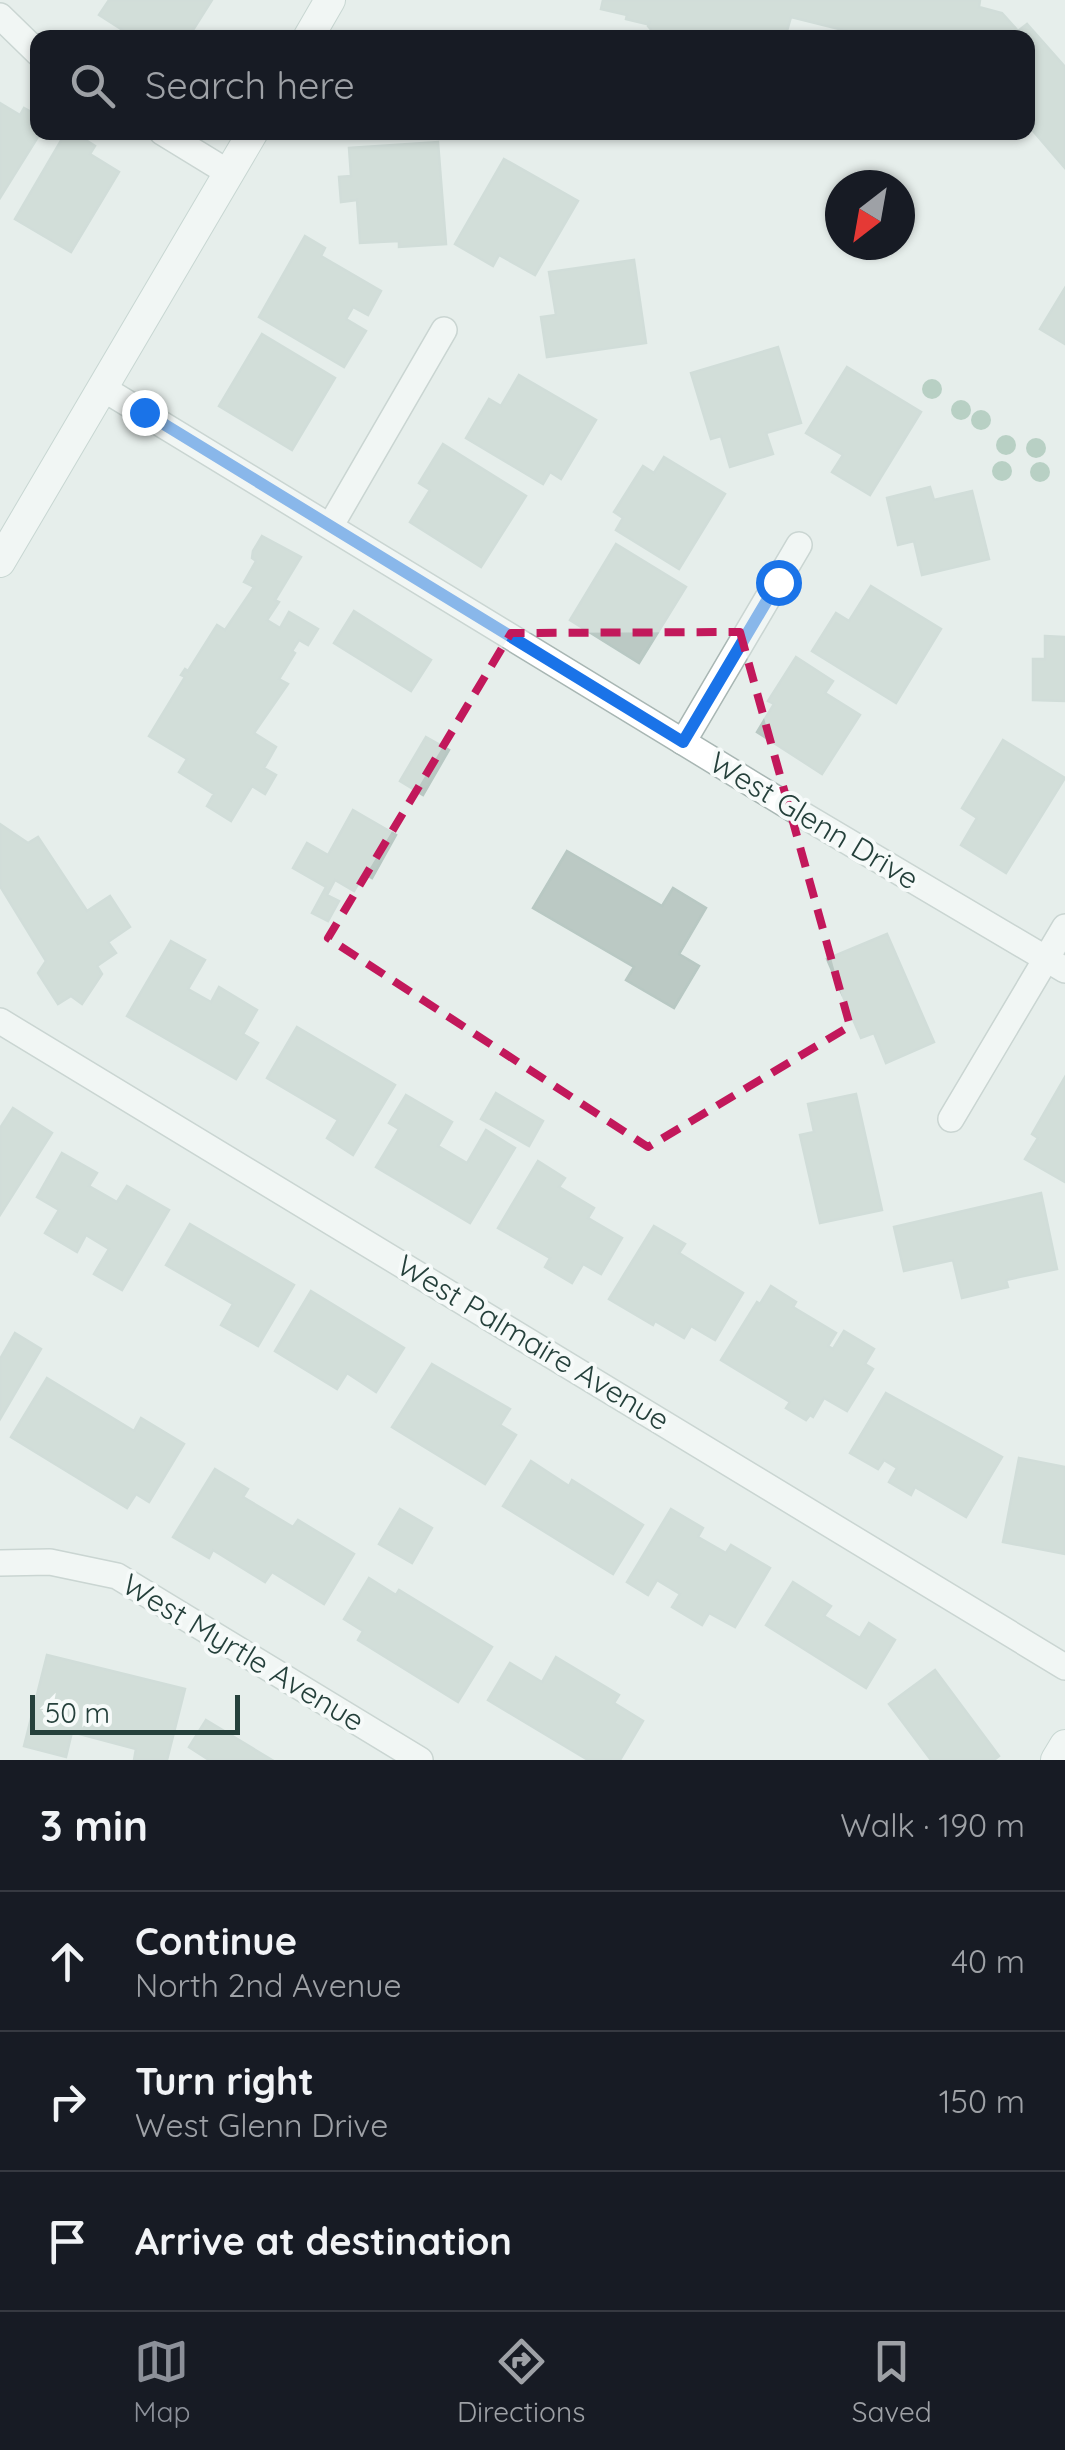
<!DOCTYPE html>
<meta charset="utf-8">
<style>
body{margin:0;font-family:Quicksand,sans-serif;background:#242831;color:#f1f3f6}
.compass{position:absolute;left:825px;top:170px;width:90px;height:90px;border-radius:50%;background:#171b24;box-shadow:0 2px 8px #0004;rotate:211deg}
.scale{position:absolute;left:30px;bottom:25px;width:210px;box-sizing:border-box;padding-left:10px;border:5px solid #25403b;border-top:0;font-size:28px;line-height:35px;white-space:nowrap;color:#25403b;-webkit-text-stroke:8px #f6faf9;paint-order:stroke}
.stop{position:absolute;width:30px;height:30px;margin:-22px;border:8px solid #1a73e8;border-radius:50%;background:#fff}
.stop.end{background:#1a73e8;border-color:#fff;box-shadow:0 2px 10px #0008}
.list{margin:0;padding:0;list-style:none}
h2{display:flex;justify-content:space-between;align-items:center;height:130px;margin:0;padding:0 40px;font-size:42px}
h2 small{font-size:32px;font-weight:400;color:#9ea1a6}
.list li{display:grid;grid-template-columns:65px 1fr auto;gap:30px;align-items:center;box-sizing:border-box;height:140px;padding:0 40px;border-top:2px solid #363941}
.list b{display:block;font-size:38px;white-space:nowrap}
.list p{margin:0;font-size:32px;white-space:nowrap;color:#9ea1a6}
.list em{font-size:32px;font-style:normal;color:#9ea1a6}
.icon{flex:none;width:55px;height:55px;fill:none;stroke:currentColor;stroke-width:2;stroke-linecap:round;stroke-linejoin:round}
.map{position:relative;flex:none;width:1065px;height:1760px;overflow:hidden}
.search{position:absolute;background:#171b24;box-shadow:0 2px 8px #0004;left:30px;right:30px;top:30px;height:110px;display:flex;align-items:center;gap:25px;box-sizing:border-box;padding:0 35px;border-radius:20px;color:#9ea1a6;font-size:38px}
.sheet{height:550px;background:#171b24}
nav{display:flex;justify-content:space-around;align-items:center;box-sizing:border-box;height:140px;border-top:2px solid #363941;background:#171b24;font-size:28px;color:#9ea1a6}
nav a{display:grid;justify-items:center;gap:5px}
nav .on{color:#8c9099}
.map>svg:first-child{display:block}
.building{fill:#bbc9c4;stroke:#b8c8c3;stroke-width:2.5}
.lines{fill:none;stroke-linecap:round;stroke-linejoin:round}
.street-casing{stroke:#a8b6b3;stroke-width:28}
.secondary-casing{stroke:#a4b9b4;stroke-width:32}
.street{stroke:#fff;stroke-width:25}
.secondary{stroke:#fff;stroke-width:30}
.tree{fill:#82ab96}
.route{stroke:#1a73e8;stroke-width:12}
.marked{fill:none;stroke:#c2185b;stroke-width:8;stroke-dasharray:20 12;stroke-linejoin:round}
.labels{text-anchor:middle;stroke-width:8;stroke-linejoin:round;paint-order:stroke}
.street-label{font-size:30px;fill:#25403b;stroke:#f6faf9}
</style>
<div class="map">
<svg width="1065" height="1760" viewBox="0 0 1065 1760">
<rect width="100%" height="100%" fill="#e6eeeb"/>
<!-- building -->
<g class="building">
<path d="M109 0H212L188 38H135L99 15Z"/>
<path d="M603 0H980L979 7 1002 13 1018 31 1027 24 1065 67V168L1028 125V38H875L791 17 785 38H658L648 26 650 21 647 24 626 19 627 15 601 9Z"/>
<path d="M0 103 20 115 24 108 38 116V132H41L0 198Z"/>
<path d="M66 132H73L95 146 90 154 119 172 71 252 15 219Z"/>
<path d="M438 142 446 244 399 247V241L360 243 357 200 341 202 339 177 351 176 349 148Z"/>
<path d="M504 159 578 201 535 275 499 255 493 266 455 244Z"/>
<path d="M305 236 325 248 321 256 381 291 368 315 353 307 346 319 366 331 344 367 259 317Z"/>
<path d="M634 260 646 343 547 357 541 317 556 315 549 272Z"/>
<path d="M1065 288V344L1040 329Z"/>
<path d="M262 334 335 378 292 450 219 406Z"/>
<path d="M778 347 801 423 766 433 773 454 730 467 721 436 711 439 691 373Z"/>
<path d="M847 367 921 412 870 495 832 472 843 455 806 433Z"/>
<path d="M519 375 596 420 561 479 550 472 543 484 466 438 489 399 501 406Z"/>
<path d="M443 444 526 496 481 567 410 522 430 490 419 483Z"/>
<path d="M664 457 725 494 679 569 616 530 623 518 614 512 643 466 654 473Z"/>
<path d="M930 487 934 500 972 491 989 559 922 575 914 541 898 545 887 498Z"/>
<path d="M262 536 301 557 275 600 279 602 267 620 280 628 289 612 318 629 308 645 299 640 292 651 295 653 279 679 288 684 254 733 276 747 264 768 276 775 265 794 252 786 231 821 207 806 214 794 179 772 187 759 149 736 185 677 181 675 185 669 188 671 217 625 225 630 254 587 244 582 256 561 252 558 253 551Z"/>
<path d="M616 544 686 587 639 663 570 620Z"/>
<path d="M871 586 941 629 896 703 812 651 836 613 849 621Z"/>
<path d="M354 611 431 660 411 691 334 643Z"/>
<path d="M1045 636 1065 637V701L1033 700V659H1045Z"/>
<path d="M796 657 833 681 825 693 860 715 822 774 757 732 774 704 768 701Z"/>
<path d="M426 737 449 750 423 795 400 781Z"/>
<path d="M1003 740 1065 778 1006 873 961 845 977 818 962 808Z"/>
<path d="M353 810 396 835 372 878 364 874 354 891 335 880 327 895 339 901 328 921 312 913 326 887 293 868 307 843 328 855Z"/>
<path d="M0 824 28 843 38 837 87 911 110 896 130 927 108 942 116 953 97 966 102 974 82 1004 71 996 58 1004 38 973 46 961 0 886Z"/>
<path d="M567 851 662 906 673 888 706 908 679 954 699 966 674 1008 626 980 634 967 533 908Z"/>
<path d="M887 934 934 1042 886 1063 874 1033 861 1038 827 959Z"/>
<path d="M171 941 205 960 188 989 211 1002 219 987 257 1010 243 1034 258 1043 236 1079 127 1016Z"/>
<path d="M297 1027 395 1085 353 1155 327 1138 338 1120 267 1078Z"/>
<path d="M1065 1077V1182L1025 1159 1038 1138 1032 1134Z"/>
<path d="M496 1093 543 1121 529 1146 481 1119Z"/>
<path d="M856 1094 882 1210 820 1223 800 1135 814 1132 808 1104Z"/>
<path d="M406 1095 452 1122 438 1146 467 1163 486 1130 515 1148 470 1223 376 1167 399 1129 389 1123Z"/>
<path d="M13 1108 52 1133 0 1215V1128Z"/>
<path d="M62 1153 97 1173 89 1186 117 1202 127 1186 169 1210 122 1290 94 1274 109 1249 86 1235 77 1252 45 1233 59 1210 37 1197Z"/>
<path d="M538 1161 565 1178 559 1187 594 1208 588 1218 622 1238 601 1274 583 1264 572 1283 545 1267 550 1258 498 1228Z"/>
<path d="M1041 1193 1057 1269 1006 1280 1008 1287 962 1298 953 1260 904 1271 894 1227Z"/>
<path d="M190 1224 294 1285 258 1346 221 1325 233 1304 166 1265Z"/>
<path d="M654 1226 685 1244 679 1253 743 1293 715 1340 691 1326 684 1338 655 1321 653 1325 609 1299Z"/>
<path d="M771 1286 796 1302 793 1307 836 1333 828 1346 833 1349 844 1331 874 1349 865 1364 873 1369 847 1411 824 1398 813 1417 810 1415 806 1420 786 1408 790 1402 721 1360 757 1302 760 1304Z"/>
<path d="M311 1291 404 1348 376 1392 347 1373 337 1389 275 1351Z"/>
<path d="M15 1333 41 1349 0 1419V1359Z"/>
<path d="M432 1364 510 1409 500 1425 516 1435 485 1484 392 1427Z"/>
<path d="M47 1378 134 1431 141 1418 184 1444 149 1502 136 1494 127 1508 11 1437Z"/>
<path d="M886 1393 1002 1457 966 1517 915 1487 911 1495 889 1482 897 1468 884 1460 878 1469 850 1453Z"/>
<path d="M1019 1458 1065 1467V1554L1003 1542Z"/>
<path d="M531 1461 569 1486 572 1480 643 1525 613 1574 503 1506Z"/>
<path d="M215 1469 248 1489 243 1497 293 1527 298 1520 354 1554 324 1604 272 1572 265 1582 213 1550 209 1558 173 1537Z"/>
<path d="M400 1509 432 1528 412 1563 379 1544Z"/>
<path d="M671 1509 703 1528 698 1537 726 1553 731 1545 770 1568 735 1627 709 1613 702 1625 672 1607 680 1594 657 1580 648 1595 627 1582Z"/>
<path d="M369 1578 396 1595 399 1590 492 1647 458 1702 358 1640 363 1631 344 1619Z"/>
<path d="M793 1582 831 1606 824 1616 860 1638 869 1623 895 1640 866 1688 766 1625Z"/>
<path d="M47 1655 185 1689 167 1760H134L136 1749 72 1732 66 1757 24 1746Z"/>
<path d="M556 1657 619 1695 614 1703 643 1721 620 1760H588L488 1700 510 1663 542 1682Z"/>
<path d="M935 1670 999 1756 994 1760H931L889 1704Z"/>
<path d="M206 1720 272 1760H209L189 1747Z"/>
</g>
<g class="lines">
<!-- street casing -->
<g class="street-casing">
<g id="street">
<path d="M0 16 38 53"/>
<path d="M162 132 229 173"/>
<path d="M104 389 798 812 1065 970"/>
<path d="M331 525 444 330"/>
<path d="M683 742 799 545"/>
<path d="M0 1021 1065 1667"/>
<path d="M951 1119 1065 927"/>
<path d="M0 1563 50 1562 117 1576 420 1760"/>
</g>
</g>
<!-- secondary casing -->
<g class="secondary-casing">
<g id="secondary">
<path d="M308 38 330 0"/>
<path d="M0 562 253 132"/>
<path d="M1056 1760 1065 1745"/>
</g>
</g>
<!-- street -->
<use href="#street" class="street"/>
<!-- secondary -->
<use href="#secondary" class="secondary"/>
</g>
<!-- trees -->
<g class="tree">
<circle cx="932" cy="389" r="10"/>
<circle cx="961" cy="410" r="10"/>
<circle cx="981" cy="420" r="10"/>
<circle cx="1006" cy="445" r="10"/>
<circle cx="1036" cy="448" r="10"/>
<circle cx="1002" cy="471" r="10"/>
<circle cx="1040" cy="472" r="10"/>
</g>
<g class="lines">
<!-- route -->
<path class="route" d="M144 412 683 742 778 582"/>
</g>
<!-- marked area -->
<path d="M0 0H1065V1760H0ZM740 632 850 1026 648 1147 328 938 511 633Z" fill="#e6eeeb" fill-opacity=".55" fill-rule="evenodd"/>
<path class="marked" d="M740 632 850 1026 648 1147 328 938 511 633Z"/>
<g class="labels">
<!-- street labels -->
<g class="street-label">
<text transform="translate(814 821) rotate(31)" y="10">West Glenn Drive</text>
<text transform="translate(533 1343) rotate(31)" y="10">West Palmaire Avenue</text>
<text transform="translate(243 1653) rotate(31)" y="10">West Myrtle Avenue</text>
</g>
</g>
</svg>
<svg class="compass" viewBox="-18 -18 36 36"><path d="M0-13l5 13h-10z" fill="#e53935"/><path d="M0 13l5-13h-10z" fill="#9ea1a6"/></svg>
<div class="scale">50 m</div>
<div class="stop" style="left:778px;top:582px"></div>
<div class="stop end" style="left:144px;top:412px"></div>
<div class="search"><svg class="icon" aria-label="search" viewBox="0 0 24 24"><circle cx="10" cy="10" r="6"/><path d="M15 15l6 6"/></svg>Search here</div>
</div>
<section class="sheet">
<h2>3 min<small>Walk · 190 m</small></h2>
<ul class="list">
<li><svg class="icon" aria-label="ahead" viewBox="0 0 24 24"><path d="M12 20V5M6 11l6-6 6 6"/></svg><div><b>Continue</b><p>North 2nd Avenue</p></div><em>40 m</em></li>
<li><svg class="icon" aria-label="right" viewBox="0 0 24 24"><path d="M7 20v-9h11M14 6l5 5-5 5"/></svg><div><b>Turn right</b><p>West Glenn Drive</p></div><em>150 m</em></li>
<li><svg class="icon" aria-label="arrive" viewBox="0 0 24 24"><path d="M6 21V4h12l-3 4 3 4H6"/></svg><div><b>Arrive at destination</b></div></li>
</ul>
</section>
<nav>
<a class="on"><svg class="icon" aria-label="map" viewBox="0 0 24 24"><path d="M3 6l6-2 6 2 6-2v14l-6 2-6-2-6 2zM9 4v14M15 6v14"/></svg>Map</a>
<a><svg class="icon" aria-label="directions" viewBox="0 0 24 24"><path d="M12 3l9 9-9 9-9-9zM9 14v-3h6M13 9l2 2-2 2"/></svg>Directions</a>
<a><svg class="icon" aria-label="saved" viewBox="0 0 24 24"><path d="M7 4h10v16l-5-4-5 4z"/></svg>Saved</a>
</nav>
